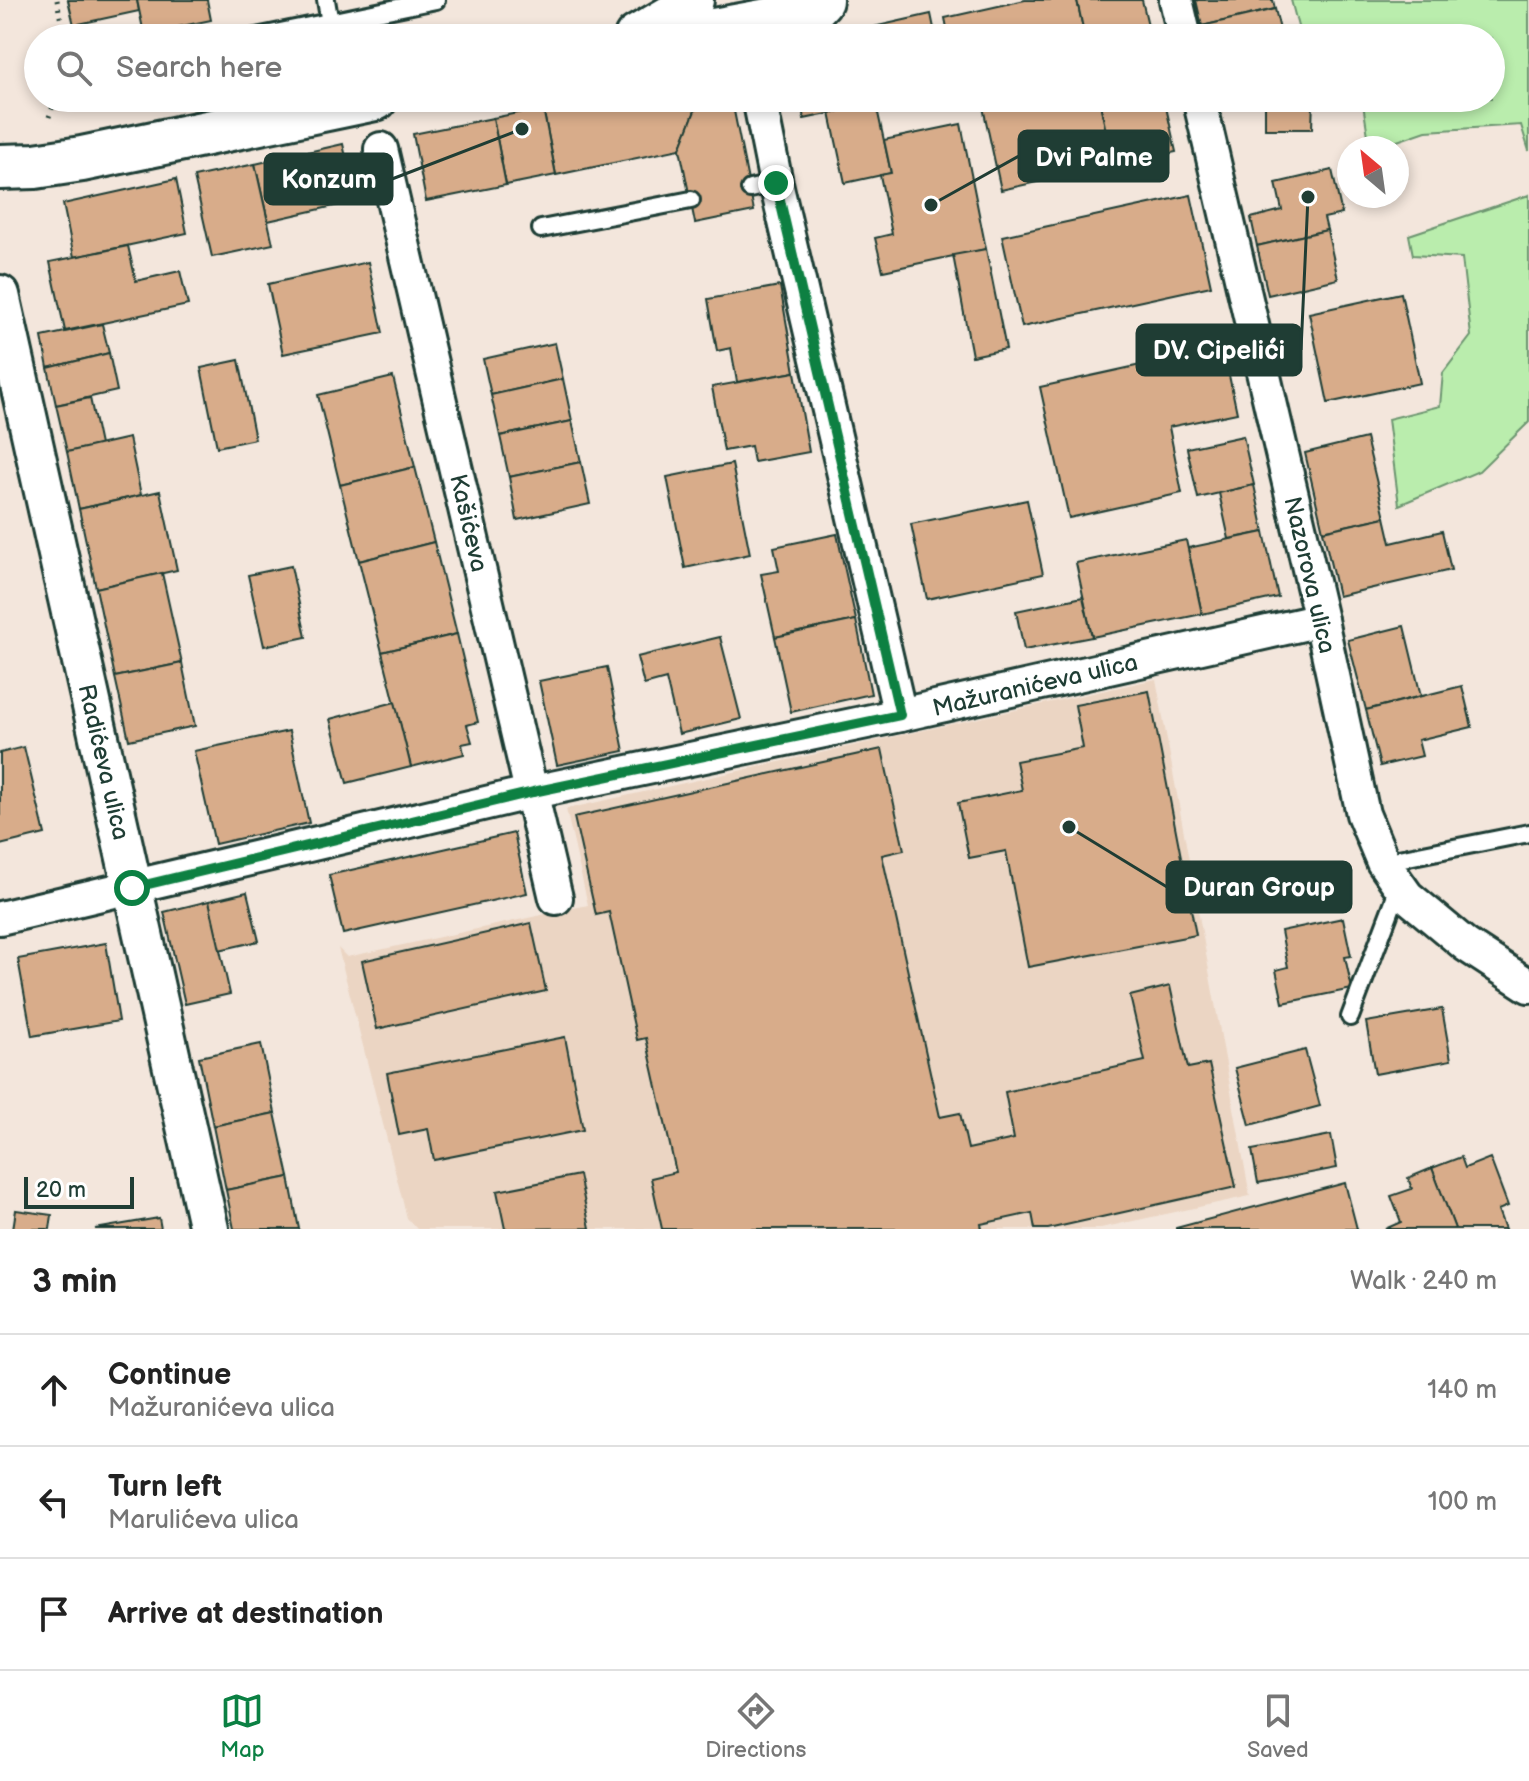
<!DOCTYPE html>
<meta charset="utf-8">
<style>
body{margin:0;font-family:"Balsamiq Sans",sans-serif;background:#f2f2f2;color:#222}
.compass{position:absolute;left:1337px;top:136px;width:72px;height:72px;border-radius:50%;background:#fff;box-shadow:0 4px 12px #0003;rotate:331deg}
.scale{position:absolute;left:24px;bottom:20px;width:110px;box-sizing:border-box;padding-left:8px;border:4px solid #1f3d34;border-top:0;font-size:22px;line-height:28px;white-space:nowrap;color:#1f3d34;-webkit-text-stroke:6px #fff;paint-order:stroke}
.stop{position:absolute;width:24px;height:24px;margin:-18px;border:6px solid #0b8043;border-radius:50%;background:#fff}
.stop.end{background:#0b8043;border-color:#fff;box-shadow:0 2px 8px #0008}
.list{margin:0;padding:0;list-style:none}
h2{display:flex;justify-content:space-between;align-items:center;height:104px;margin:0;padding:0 32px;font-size:34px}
h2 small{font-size:26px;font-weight:400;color:#767676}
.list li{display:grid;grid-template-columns:52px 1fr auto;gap:24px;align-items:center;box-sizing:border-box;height:112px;padding:0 32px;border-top:2px solid #e0e0e0}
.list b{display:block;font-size:30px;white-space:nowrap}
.list p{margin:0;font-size:26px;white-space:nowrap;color:#767676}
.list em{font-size:26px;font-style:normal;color:#767676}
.icon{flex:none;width:44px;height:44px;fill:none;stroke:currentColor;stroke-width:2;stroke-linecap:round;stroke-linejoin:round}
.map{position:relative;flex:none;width:1529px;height:1229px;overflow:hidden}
.search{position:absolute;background:#fff;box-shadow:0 4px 12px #0003;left:24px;right:24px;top:24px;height:88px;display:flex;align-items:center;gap:20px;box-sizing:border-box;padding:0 28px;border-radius:44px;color:#767676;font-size:30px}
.sheet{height:440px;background:#fff}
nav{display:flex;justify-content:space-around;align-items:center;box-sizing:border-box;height:112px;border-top:2px solid #e0e0e0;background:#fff;font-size:22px;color:#767676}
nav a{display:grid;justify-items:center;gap:4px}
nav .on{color:#0b8043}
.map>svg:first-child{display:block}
.built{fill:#ebd5c3}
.green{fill:#baedad;stroke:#6c9570;stroke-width:2}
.building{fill:#d8ac8a;stroke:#1f3d34;stroke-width:2}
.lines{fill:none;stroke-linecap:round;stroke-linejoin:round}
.service-casing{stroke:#1f3d34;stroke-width:22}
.minor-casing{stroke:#1f3d34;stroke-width:38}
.tertiary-casing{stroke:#1f3d34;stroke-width:44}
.secondary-casing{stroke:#1f3d34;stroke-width:50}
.path{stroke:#1f3d34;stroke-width:5;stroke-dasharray:2 6;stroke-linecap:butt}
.service{stroke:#fff;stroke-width:16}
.minor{stroke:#fff;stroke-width:32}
.tertiary{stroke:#fff;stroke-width:38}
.secondary{stroke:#fff;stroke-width:44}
.route{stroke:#0b8043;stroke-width:10}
.labels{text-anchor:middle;stroke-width:7;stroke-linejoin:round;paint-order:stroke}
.street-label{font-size:24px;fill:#1f3d34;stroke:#fff}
.leader{fill:none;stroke:#1f3d34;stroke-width:3}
.callout-dot{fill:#1f3d34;stroke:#fff;stroke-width:3}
.callout{fill:#1f3d34;stroke:#1f3d34;stroke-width:3}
.callout-label{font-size:26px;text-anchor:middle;font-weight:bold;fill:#fff}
</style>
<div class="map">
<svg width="1529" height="1229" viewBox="0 0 1529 1229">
<rect width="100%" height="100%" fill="#f3e6dc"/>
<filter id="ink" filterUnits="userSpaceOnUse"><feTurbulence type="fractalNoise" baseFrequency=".0125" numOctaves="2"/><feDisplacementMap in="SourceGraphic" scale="16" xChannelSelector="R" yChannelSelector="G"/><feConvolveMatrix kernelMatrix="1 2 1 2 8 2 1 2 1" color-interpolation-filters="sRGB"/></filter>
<g filter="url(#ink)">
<!-- built -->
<path class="built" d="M1156 679 1250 1196 1096 1229H417L407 1218 338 948 347 957 588 905 566 809Z"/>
<!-- green -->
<g class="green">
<path d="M1291 0H1529V151L1521 125 1426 131 1377 148H1370L1362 98H1491V38H1301Z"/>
<path d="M1529 195V422L1479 471 1399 505 1388 419 1440 406 1443 373 1471 336 1462 258 1413 255 1409 235Z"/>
</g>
<!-- building -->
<g class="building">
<path d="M68 0H137L139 11 74 25Z"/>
<path d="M137 0H207L211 20 144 34Z"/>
<path d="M1025 0H1077L1085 38H949L945 18Z"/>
<path d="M1077 0H1142L1151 38H1085Z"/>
<path d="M1196 0H1273L1275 9 1202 26Z"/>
<path d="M1275 9 1282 38H1205L1202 26Z"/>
<path d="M931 14 936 38H861L860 30Z"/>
<path d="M590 98H700L680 149 556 175 543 108Z"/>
<path d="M700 98H711L713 105 732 101 754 211 695 223 680 149Z"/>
<path d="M800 98H874L876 104 804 119Z"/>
<path d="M981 98H1099L1113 165 1001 190Z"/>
<path d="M1099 98H1164L1176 152 1113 165Z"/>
<path d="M1265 98H1313L1312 129H1265Z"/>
<path d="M876 104 891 173 845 183 830 113Z"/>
<path d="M543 108 556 175 506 185 493 118Z"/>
<path d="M493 118 506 185 426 201 413 134Z"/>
<path d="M961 124 986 249 883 271 875 238 892 234 880 175 891 173 884 140Z"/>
<path d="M343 144 356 201 268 221 255 164Z"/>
<path d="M255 164 273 244 212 257 194 177Z"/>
<path d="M1332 170 1342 214 1324 218 1327 230 1257 246 1251 218 1282 210 1276 183Z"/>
<path d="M176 179 187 233 74 257 63 204Z"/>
<path d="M1191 195 1211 286 1022 327 1002 236Z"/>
<path d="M1327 230 1338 279 1268 295 1257 246Z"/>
<path d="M128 246 136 281 180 271 188 305 65 331 50 262Z"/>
<path d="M986 249 1006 349 972 356 953 255Z"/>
<path d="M368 262 383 333 283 354 268 284Z"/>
<path d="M780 286 795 372 737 382 731 348 717 351 708 299Z"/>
<path d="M1401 293 1420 383 1328 403 1309 313Z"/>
<path d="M102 324 109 353 48 368 42 337Z"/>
<path d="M555 343 563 379 491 395 483 359Z"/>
<path d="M1223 347 1237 413 1169 427 1182 493 1069 518 1040 387Z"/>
<path d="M109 353 117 391 56 405 48 368Z"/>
<path d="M239 360 255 439 217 447 201 368Z"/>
<path d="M795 372 809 452 754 462 751 446 724 451 712 387Z"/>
<path d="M393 377 415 467 340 485 318 395Z"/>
<path d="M563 379 572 421 500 436 491 395Z"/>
<path d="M90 398 100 445 67 452 56 405Z"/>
<path d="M572 421 581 462 509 477 500 436Z"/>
<path d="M1243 436 1254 485 1198 498 1187 448Z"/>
<path d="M129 438 141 495 79 509 67 452Z"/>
<path d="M1366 438 1385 517 1323 531 1305 453Z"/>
<path d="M581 462 590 504 517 520 509 477Z"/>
<path d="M732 464 750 554 685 568 667 477Z"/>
<path d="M415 467 434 542 359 561 340 485Z"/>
<path d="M1254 485 1264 532 1229 539 1219 493Z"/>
<path d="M160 491 177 570 96 588 79 509Z"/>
<path d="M1027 500 1043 574 927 599 911 524Z"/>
<path d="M1385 517 1391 543 1442 531 1451 570 1338 596 1323 531Z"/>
<path d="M1264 532 1278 597 1202 614 1188 548Z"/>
<path d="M837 534 856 620 775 637 761 574 779 571 774 547Z"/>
<path d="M1186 540 1202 614 1092 637 1076 563Z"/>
<path d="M434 542 457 634 382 652 359 561Z"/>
<path d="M291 566 306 637 264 646 248 575Z"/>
<path d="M162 573 182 663 115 677 96 588Z"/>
<path d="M1083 597 1092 637 1024 650 1016 611Z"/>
<path d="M856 620 871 694 791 712 775 637Z"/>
<path d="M1404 626 1421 696 1366 710 1348 640Z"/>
<path d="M457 634 478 722 467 725 472 742 462 744 464 754 411 767 382 652Z"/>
<path d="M720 637 741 719 679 734 666 679 644 685 637 657Z"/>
<path d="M182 663 195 726 129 740 115 677Z"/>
<path d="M607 667 624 751 557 765 539 681Z"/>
<path d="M1462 686 1472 727 1418 740 1422 756 1380 766 1366 710Z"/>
<path d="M1149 691 1196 935 1028 967 1006 851 969 858 958 803 1022 790 1016 761 1083 748 1075 705Z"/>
<path d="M395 702 411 767 347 783 330 719Z"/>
<path d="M289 731 309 823 215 844 194 751Z"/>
<path d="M24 747 45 834 0 845V753Z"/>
<path d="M882 749 904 850 882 855 940 1117 960 1113 968 1149 1014 1139 1005 1092 1145 1061 1130 996 1170 986 1188 1068 1209 1064 1236 1187 1048 1229H1035L1032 1213 981 1224 982 1229H662L651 1178 676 1172 646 1038 637 1040 609 912 596 915 574 817Z"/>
<path d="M514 833 527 893 343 934 329 875Z"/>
<path d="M247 892 259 941 219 950 209 901Z"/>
<path d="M209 901 230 994 185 1004 164 912Z"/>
<path d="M1343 918 1351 956 1345 957 1352 989 1283 1003 1276 970 1288 967 1281 931Z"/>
<path d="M531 923 546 991 377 1029 362 961Z"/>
<path d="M106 943 119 1021 32 1036 18 959Z"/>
<path d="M1442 1009 1451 1060 1375 1074 1366 1022Z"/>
<path d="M565 1037 583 1130 434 1160 428 1129 399 1135 387 1073Z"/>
<path d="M261 1044 275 1113 213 1126 199 1057Z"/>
<path d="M1305 1050 1320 1106 1250 1125 1235 1068Z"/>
<path d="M275 1113 289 1177 226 1190 213 1126Z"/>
<path d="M1331 1135 1337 1168 1258 1183 1252 1150Z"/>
<path d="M1461 1157 1465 1168 1490 1158 1508 1206 1498 1210 1505 1229H1455L1432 1168Z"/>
<path d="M1432 1168 1455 1229H1385L1401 1222 1391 1196 1412 1189 1408 1178Z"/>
<path d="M579 1175 590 1228 505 1229 497 1191Z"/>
<path d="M289 1177 299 1229H234L226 1190Z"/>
<path d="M1345 1183 1357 1229H1176V1228Z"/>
<path d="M16 1210 52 1215 50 1229H13Z"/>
<path d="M159 1218 161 1229H95Z"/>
</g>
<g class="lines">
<!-- service casing -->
<g class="service-casing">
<g id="service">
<path d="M326 0 330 23"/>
<path d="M251 38 436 0"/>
<path d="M750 189 776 183"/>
<path d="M541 229 691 200"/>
<path d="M1383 862 1529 833"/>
<path d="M1350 1017 1400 885"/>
</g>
</g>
<!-- minor casing -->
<g class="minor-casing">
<g id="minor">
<path d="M1176 0 1185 38"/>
<path d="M759 98 776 183 900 715"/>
<path d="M1199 98 1321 620 1363 814 1383 862 1407 896 1466 945 1529 986"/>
<path d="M381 149 556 898"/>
<path d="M0 918 533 792 900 715 1321 620"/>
</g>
</g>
<!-- tertiary casing -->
<g class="tertiary-casing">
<path id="tertiary" d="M0 295 209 1229"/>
</g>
<!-- secondary casing -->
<g class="secondary-casing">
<g id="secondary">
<path d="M637 38 676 15 691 0"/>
<path d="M676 38 807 14 820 0"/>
<path d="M0 167 35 166 82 159 375 98"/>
</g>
</g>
<!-- path -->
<g class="path">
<path d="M57 0 64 38"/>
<path d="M49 117 56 98"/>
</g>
<!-- service -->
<use href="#service" class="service"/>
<!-- minor -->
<use href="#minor" class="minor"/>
<!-- tertiary -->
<use href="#tertiary" class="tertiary"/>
<!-- secondary -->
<use href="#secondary" class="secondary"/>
</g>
</g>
<g class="lines" filter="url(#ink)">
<!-- route -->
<path class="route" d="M132 888 533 792 900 715 776 183"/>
</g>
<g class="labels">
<!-- street labels -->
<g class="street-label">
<text transform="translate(469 523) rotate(77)" y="8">Kašićeva</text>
<text transform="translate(1310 575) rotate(77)" y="8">Nazorova ulica</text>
<text transform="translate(1035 685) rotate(-13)" y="8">Mažuranićeva ulica</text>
<text transform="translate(104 762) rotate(77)" y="8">Radićeva ulica</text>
</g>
</g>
<!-- callouts -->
<path class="leader" d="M931 205L1019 156M522 129L392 179M1308 197L1301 350M1069 827L1167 887"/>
<g class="callout-dot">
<circle cx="931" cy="205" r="8"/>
<circle cx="522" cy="129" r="8"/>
<circle cx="1308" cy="197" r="8"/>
<circle cx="1069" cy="827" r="8"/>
</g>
<g class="callout">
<rect x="1019" y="131" width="149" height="50" rx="8"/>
<rect x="265" y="154" width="127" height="50" rx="8"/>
<rect x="1137" y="325" width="164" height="50" rx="8"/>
<rect x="1167" y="862" width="184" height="50" rx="8"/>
</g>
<g class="callout-label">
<text x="1094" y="166">Dvi Palme</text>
<text x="329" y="188">Konzum</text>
<text x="1219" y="359">DV. Cipelići</text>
<text x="1259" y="896">Duran Group</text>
</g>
</svg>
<svg class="compass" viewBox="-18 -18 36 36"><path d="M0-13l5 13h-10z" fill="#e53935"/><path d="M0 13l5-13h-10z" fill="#767676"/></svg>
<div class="scale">20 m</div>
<div class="stop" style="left:132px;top:888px"></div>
<div class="stop end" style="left:776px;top:183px"></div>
<div class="search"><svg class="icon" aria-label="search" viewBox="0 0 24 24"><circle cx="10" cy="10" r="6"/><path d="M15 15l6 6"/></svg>Search here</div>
</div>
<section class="sheet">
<h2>3 min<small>Walk · 240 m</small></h2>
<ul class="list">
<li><svg class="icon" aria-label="ahead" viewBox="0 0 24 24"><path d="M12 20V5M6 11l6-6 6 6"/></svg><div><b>Continue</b><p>Mažuranićeva ulica</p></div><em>140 m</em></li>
<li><svg class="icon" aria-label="left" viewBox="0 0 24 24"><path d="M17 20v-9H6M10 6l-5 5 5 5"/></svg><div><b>Turn left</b><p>Marulićeva ulica</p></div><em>100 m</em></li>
<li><svg class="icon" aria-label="arrive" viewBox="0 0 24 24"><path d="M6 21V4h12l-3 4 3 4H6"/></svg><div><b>Arrive at destination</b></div></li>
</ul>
</section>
<nav>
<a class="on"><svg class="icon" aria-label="map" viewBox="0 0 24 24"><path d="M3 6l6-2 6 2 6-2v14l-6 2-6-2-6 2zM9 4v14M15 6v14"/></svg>Map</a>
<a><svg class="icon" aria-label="directions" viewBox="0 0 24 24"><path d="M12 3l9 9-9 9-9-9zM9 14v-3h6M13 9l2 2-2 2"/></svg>Directions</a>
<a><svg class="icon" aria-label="saved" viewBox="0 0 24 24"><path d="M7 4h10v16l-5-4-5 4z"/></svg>Saved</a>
</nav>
